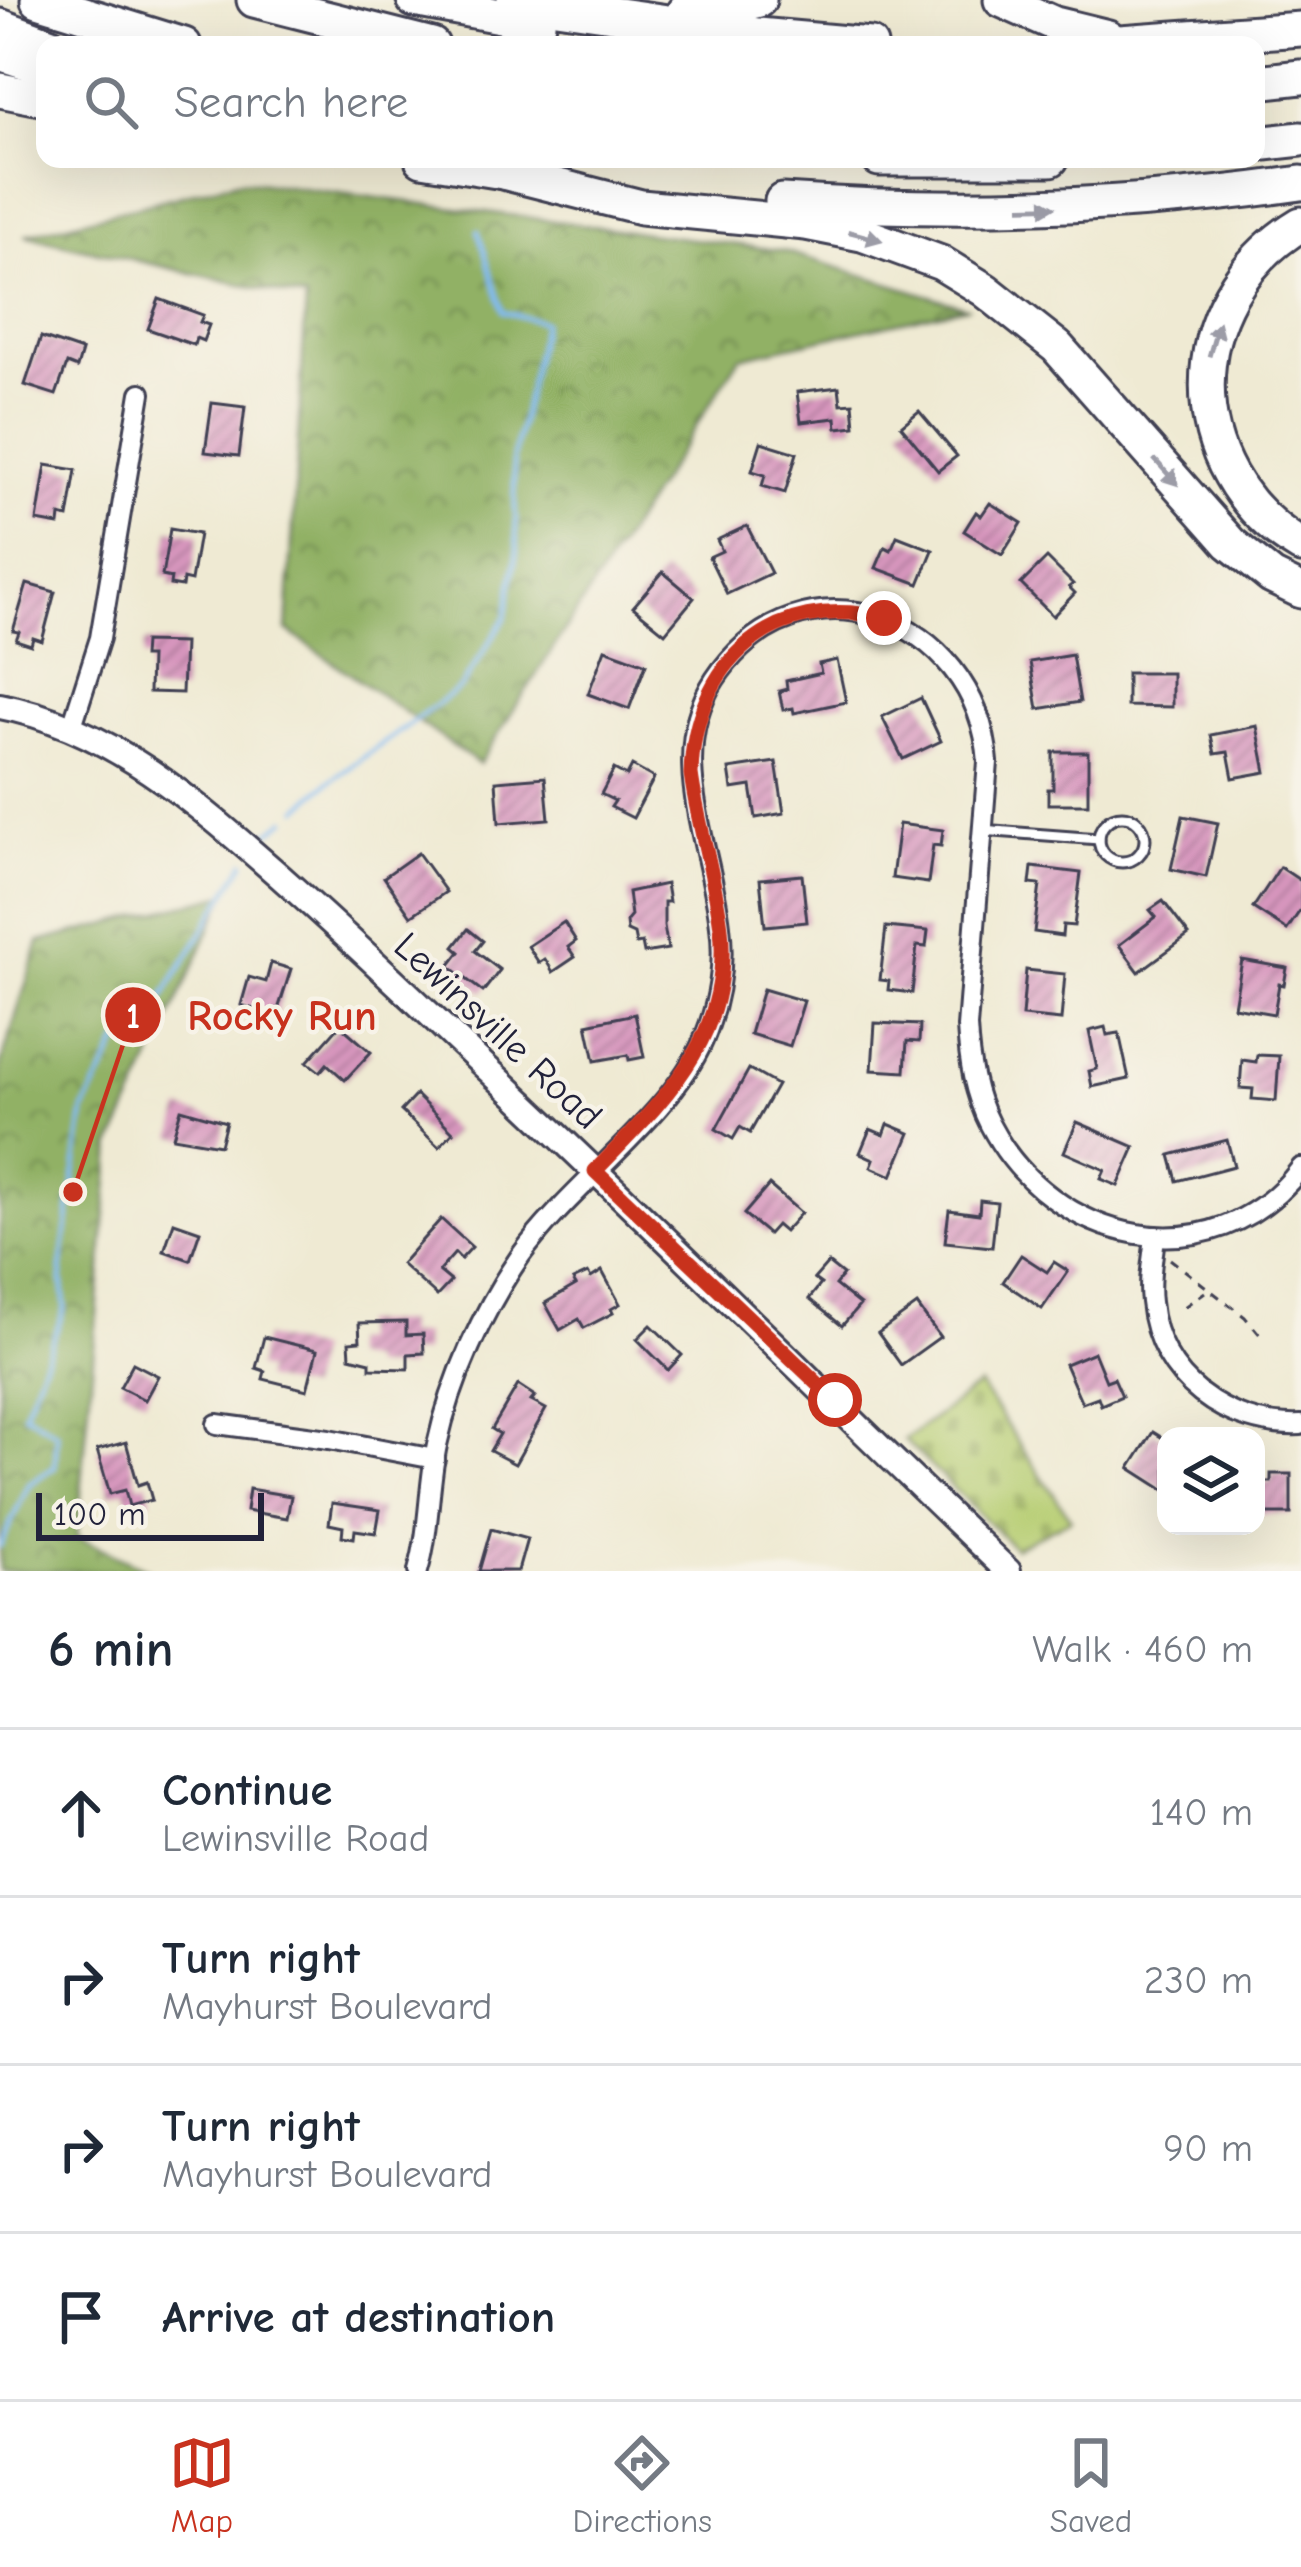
<!DOCTYPE html>
<meta charset="utf-8">
<style>
body{margin:0;font-family:"Comic Neue",sans-serif;background:#f2f2f3;color:#1f2937}
.controls{position:absolute;right:36px;bottom:36px;display:grid;overflow:hidden;border-radius:24px;box-shadow:0 12px 48px #0002}
.controls button{width:108px;height:108px;display:grid;place-items:center;padding:0;border:0;border-bottom:3px solid #e0e1e3;background:#fff;color:#1f2937;font:60px sans-serif}
.scale{position:absolute;left:36px;bottom:30px;width:228px;box-sizing:border-box;padding-left:12px;border:6px solid #22223b;border-top:0;font-size:33px;line-height:42px;white-space:nowrap;color:#22223b;-webkit-text-stroke:9px #f7f3e8;paint-order:stroke}
.stop{position:absolute;width:36px;height:36px;margin:-27px;border:9px solid #c8321e;border-radius:50%;background:#fff}
.stop.end{background:#c8321e;border-color:#fff;box-shadow:0 3px 12px #0008}
.list{margin:0;padding:0;list-style:none}
h2{display:flex;justify-content:space-between;align-items:center;height:156px;margin:0;padding:0 48px;font-size:51px}
h2 small{font-size:39px;font-weight:400;color:#747a83}
.list li{display:grid;grid-template-columns:78px 1fr auto;gap:36px;align-items:center;box-sizing:border-box;height:168px;padding:0 48px;border-top:3px solid #e0e1e3}
.list b{display:block;font-size:45px;white-space:nowrap}
.list p{margin:0;font-size:39px;white-space:nowrap;color:#747a83}
.list em{font-size:39px;font-style:normal;color:#747a83}
.icon{flex:none;width:66px;height:66px;fill:none;stroke:currentColor;stroke-width:2;stroke-linecap:round;stroke-linejoin:round}
.map{position:relative;flex:none;width:1301px;height:1571px;overflow:hidden}
.search{position:absolute;background:#fff;box-shadow:0 12px 48px #0002;left:36px;right:36px;top:36px;height:132px;display:flex;align-items:center;gap:30px;box-sizing:border-box;padding:0 42px;border-radius:24px;color:#747a83;font-size:45px}
.sheet{height:828px;background:#fff}
nav{display:flex;justify-content:space-around;align-items:center;box-sizing:border-box;height:168px;border-top:3px solid #e0e1e3;background:#fff;font-size:33px;color:#747a83}
nav a{display:grid;justify-items:center;gap:6px}
nav .on{color:#c8321e}
.map>svg:first-child{display:block}
.forest{fill:url(#forest-crowns);stroke:#5a6a50;stroke-width:3}
.cemetery{fill:url(#cemetery-stones);stroke:#6c7857;stroke-width:3}
.lines{fill:none;stroke-linecap:round;stroke-linejoin:round}
.stream{stroke:#81bbf3;stroke-width:4.5}
.building{fill:url(#building-hatch)}
.lane-casing{stroke:#414052;stroke-width:15}
.street-casing{stroke:#414052;stroke-width:24}
.secondary-casing{stroke:#414052;stroke-width:30}
.highway-casing{stroke:#414052;stroke-width:39}
.path{stroke:#414052;stroke-width:3;stroke-dasharray:9 9;stroke-linecap:butt}
.lane{stroke:#fff;stroke-width:9}
.street{stroke:#fff;stroke-width:18}
.secondary{stroke:#fff;stroke-width:24}
.highway{stroke:#fff;stroke-width:33}
.oneway{fill:#9c9ca7}
.route{stroke:#c8321e;stroke-width:15}
.labels{text-anchor:middle;stroke-width:9;stroke-linejoin:round;paint-order:stroke}
.street-label{font-size:39px;fill:#22223b;stroke:#f7f3e8}
.leader{fill:none;stroke:#c8321e;stroke-width:4.5}
.callout-dot{fill:#c8321e;stroke:#f7f3e8;stroke-width:4.5}
.mark-label{font-size:36px;text-anchor:middle;font-weight:bold;fill:#fff}
.callout-label{font-size:42px;text-anchor:middle;font-weight:bold;fill:#c8321e;stroke:#f7f3e8;stroke-width:9;stroke-linejoin:round;paint-order:stroke}
</style>
<div class="map">
<svg width="1301" height="1571" viewBox="0 0 1301 1571">
<defs>
<pattern id="forest-crowns" width="20" height="18" patternUnits="userSpaceOnUse" patternTransform="scale(3)"><rect width="20" height="18" fill="#91b165"/><path d="M2 6a3 3 0 1 1 6 0M12 15a3 3 0 1 1 6 0" fill="none" stroke="#769054"/></pattern>
<pattern id="cemetery-stones" width="16" height="16" patternUnits="userSpaceOnUse" patternTransform="scale(3)"><rect width="16" height="16" fill="#b7ce73"/><path d="M2 7V4a2 2 0 0 1 4 0v3zM10 15v-3a2 2 0 0 1 4 0v3z" fill="#9db164"/></pattern>
<pattern id="building-hatch" width="6" height="6" patternUnits="userSpaceOnUse" patternTransform="scale(3)"><rect width="6" height="6" fill="#d796bd"/><path d="M-1 1l2-2M0 6l6-6M5 7l2-2" fill="none" stroke="#ae7a9b"/></pattern>
</defs>
<rect width="100%" height="100%" fill="#f7f3e8"/>
<filter id="ink" filterUnits="userSpaceOnUse"><feTurbulence type="fractalNoise" baseFrequency=".00833" numOctaves="2"/><feDisplacementMap in="SourceGraphic" scale="24" xChannelSelector="R" yChannelSelector="G"/><feConvolveMatrix kernelMatrix="1 2 1 2 8 2 1 2 1" color-interpolation-filters="sRGB"/></filter>
<filter id="wash" filterUnits="userSpaceOnUse"><feTurbulence type="fractalNoise" baseFrequency=".004" numOctaves="4" result="noise"/><feDisplacementMap in="SourceGraphic" scale="48" xChannelSelector="R" yChannelSelector="G"/><feGaussianBlur stdDeviation="2.7" result="paint"/><feColorMatrix in="noise" values="0 0 0 0 0 0 0 0 0 0 0 0 0 0 0 0 0 1.4 0 .05"/><feComposite in="paint" operator="in"/></filter>
<g filter="url(#wash)">
<rect width="100%" height="100%" fill="#efead3"/>
<!-- forest -->
<g class="forest">
<path d="M241 180 784 251 966 307 740 357 479 764 287 630 306 299 25 235Z"/>
<path d="M226 894 112 1147 77 1537 151 1571H0V1067L39 942Z"/>
</g>
<!-- cemetery -->
<path class="cemetery" d="M979 1385 1071 1519 1014 1548 904 1440Z"/>
<g class="lines">
<!-- stream -->
<g class="stream">
<path d="M299 809 324 786 461 687 506 617 517 550 513 458 543 322 503 312 478 231"/>
<path d="M262 838 286 820"/>
<path d="M0 1546 29 1484 55 1467 57 1433 24 1413 65 1308 61 1269 84 1110 118 1044 162 999 245 862"/>
</g>
</g>
<g id="blocks">
<!-- building -->
<g class="building">
<path d="M159 299 203 315 200 322 209 325 203 341 196 338 194 345 148 329Z"/>
<path d="M41 337 82 351 77 368 67 364 56 395 25 385Z"/>
<path d="M839 387 841 404 853 403 855 426 837 428 836 418 801 422 797 392Z"/>
<path d="M212 403 245 407 239 456 205 452Z"/>
<path d="M919 411 957 456 938 471 901 426Z"/>
<path d="M761 442 797 453 785 493 762 486 765 475 752 471Z"/>
<path d="M46 465 76 470 68 518 60 516 59 525 37 521Z"/>
<path d="M990 503 1022 523 1002 555 964 531 976 512 981 516Z"/>
<path d="M747 526 771 573 727 594 709 557 722 551 717 540Z"/>
<path d="M170 529 199 534 191 581 183 579 182 587 170 585 171 578 162 576Z"/>
<path d="M897 536 933 550 919 584 876 568 885 547 891 550Z"/>
<path d="M1047 558 1073 584 1069 587 1075 593 1053 616 1021 584Z"/>
<path d="M663 572 694 598 665 633 633 607Z"/>
<path d="M27 584 55 592 42 641 33 638 31 645 16 640 19 632 13 631Z"/>
<path d="M144 642 184 643 182 693 149 692 150 657H143Z"/>
<path d="M605 649 646 664 629 709 588 694Z"/>
<path d="M1072 655 1080 702 1038 709 1030 662Z"/>
<path d="M837 660 846 702 794 713 793 708 783 710 779 691 787 689 786 681 821 673 819 664Z"/>
<path d="M1127 673H1172V707L1127 706Z"/>
<path d="M921 698 941 741 903 759 882 717Z"/>
<path d="M1257 726 1266 772 1233 778 1228 752 1215 754 1211 735Z"/>
<path d="M1053 752H1088V804H1048V789H1053Z"/>
<path d="M776 762 784 813 756 818 751 786 732 789 729 769Z"/>
<path d="M632 766 654 778 633 818 611 807 615 801 601 794 614 769 627 776Z"/>
<path d="M545 777 549 819 499 823 496 781Z"/>
<path d="M1183 816 1218 823 1206 877 1171 869Z"/>
<path d="M899 824 943 830 941 846 933 845 928 883 892 878Z"/>
<path d="M418 853 446 892 411 916 384 877Z"/>
<path d="M1032 867 1081 873 1074 926 1063 925 1062 936 1034 932 1040 885 1030 884Z"/>
<path d="M1280 867 1301 881V909L1287 930 1253 908Z"/>
<path d="M802 875 807 922 765 926 760 879Z"/>
<path d="M666 884 669 902H664V926L668 949 644 953 642 943 636 944 634 934 627 931 626 922 631 916 628 892Z"/>
<path d="M1163 901 1189 935 1139 972 1119 945 1156 917 1150 910Z"/>
<path d="M564 922 576 941 568 947 575 957 553 972 545 959 539 963 528 946Z"/>
<path d="M886 927 928 931 926 947 917 946 912 993 888 990 889 981 880 980Z"/>
<path d="M468 929 483 941 475 951 500 970 483 992 449 966 460 952 454 947Z"/>
<path d="M1242 960 1287 968 1284 985 1279 984 1274 1014 1234 1007Z"/>
<path d="M271 963 291 969 276 1016 241 1005 249 977 266 982Z"/>
<path d="M1026 970 1065 974 1061 1020 1022 1016Z"/>
<path d="M763 989 804 1001 790 1046 750 1034Z"/>
<path d="M635 1014 644 1057 629 1060 628 1055 595 1061 587 1024Z"/>
<path d="M875 1023 920 1025 919 1042 907 1041 905 1072 872 1070Z"/>
<path d="M340 1025 371 1052 345 1080 327 1064 320 1072 307 1062Z"/>
<path d="M1105 1027 1107 1035 1119 1033 1129 1079 1092 1087 1089 1071 1097 1069 1089 1031Z"/>
<path d="M1257 1055 1279 1056 1276 1101 1252 1099 1253 1089 1240 1088 1242 1060 1256 1062Z"/>
<path d="M749 1069 777 1085 750 1133 740 1127 733 1139 716 1129Z"/>
<path d="M416 1095 453 1132 439 1147 401 1111Z"/>
<path d="M181 1109 226 1122 220 1145 173 1137Z"/>
<path d="M1077 1122 1135 1147 1118 1186 1101 1179 1105 1170 1064 1152Z"/>
<path d="M888 1124 910 1133 892 1176 871 1167 874 1159 860 1153 870 1129 884 1135Z"/>
<path d="M1227 1140 1234 1166 1177 1181 1170 1155Z"/>
<path d="M769 1185 801 1213 784 1232 776 1225 768 1234 744 1214Z"/>
<path d="M980 1200 997 1202 992 1247 945 1242 949 1210 979 1214Z"/>
<path d="M441 1219 472 1247 461 1259 455 1253 439 1271 451 1281 437 1296 401 1264Z"/>
<path d="M174 1222 200 1231 190 1260 164 1251Z"/>
<path d="M1021 1255 1047 1272 1054 1262 1068 1271 1042 1309 1003 1282Z"/>
<path d="M828 1263 843 1275 835 1285 860 1305 842 1326 809 1299 821 1284 814 1279Z"/>
<path d="M602 1271 620 1304 611 1309 613 1313 584 1328 579 1319 560 1330 545 1303 576 1285 573 1280 588 1273 591 1278Z"/>
<path d="M917 1305 940 1337 901 1365 878 1333Z"/>
<path d="M406 1322V1335L423 1334 424 1353 408 1354V1369L370 1368V1362L350 1357 349 1342 360 1341 359 1323Z"/>
<path d="M651 1325 682 1355 668 1370 637 1339Z"/>
<path d="M264 1337 317 1350 307 1390 263 1379 265 1371 256 1368Z"/>
<path d="M1094 1352 1106 1381 1114 1378 1122 1396 1101 1405 1098 1397 1082 1403 1065 1364Z"/>
<path d="M133 1363 158 1376 145 1400 120 1387Z"/>
<path d="M518 1385 535 1396 531 1401 546 1409 515 1464 490 1451 500 1434 492 1429Z"/>
<path d="M1153 1432 1166 1440V1491L1130 1468Z"/>
<path d="M126 1442 138 1485 147 1482 152 1500 129 1506 125 1490 110 1494 97 1450Z"/>
<path d="M1271 1474H1291V1514H1256V1482H1271Z"/>
<path d="M249 1489 291 1496 287 1518 246 1511Z"/>
<path d="M332 1503 380 1510 376 1533 355 1530 354 1538 342 1536 343 1527 329 1524Z"/>
<path d="M491 1529 527 1539 518 1571H479Z"/>
</g>
</g>
</g>
<g filter="url(#ink)">
<use href="#blocks" fill-opacity="0" stroke="#414052" stroke-width="3"/>
<g class="lines">
<!-- lane casing -->
<g class="lane-casing">
<g id="lane">
<circle cx="1122" cy="839" r="23"/>
<path d="M981 830 1099 839"/>
</g>
</g>
<!-- street casing -->
<g class="street-casing">
<g id="street">
<path d="M71 729 100 638 141 393"/>
<path d="M1155 1236C1153 1258 1148 1280 1151 1302 1158 1379 1227 1428 1301 1425"/>
<path d="M217 1424 329 1439 435 1459"/>
<path d="M418 1571C430 1530 428 1487 437 1445 451 1380 483 1310 521 1255 571 1185 670 1117 703 1041 718 1005 725 965 720 926 711 844 665 755 715 679 800 551 977 615 988 762L967 1027C969 1061 974 1094 990 1125 1052 1244 1214 1282 1301 1168"/>
</g>
</g>
<!-- secondary casing -->
<g class="secondary-casing">
<path id="secondary" d="M0 706C112 727 201 807 284 880 350 938 413 999 477 1059 657 1227 830 1401 1008 1571"/>
</g>
<!-- highway casing -->
<g class="highway-casing">
<g id="highway">
<path d="M38 0 184 45"/>
<path d="M254 0 432 45"/>
<path d="M414 0 538 23"/>
<path d="M514 0 758 35 870 45"/>
<path d="M1001 0 1055 24 1108 37"/>
<path d="M684 11 724 9 759 0"/>
<path d="M0 26 51 45"/>
<path d="M1078 45 1301 29"/>
<path d="M0 53 45 68"/>
<path d="M1256 82 1301 77"/>
<path d="M0 90 45 99"/>
<path d="M1256 144 1301 139"/>
<path d="M422 159 522 175"/>
<path d="M879 159H1051"/>
<path d="M503 172 641 207 806 223 862 234 941 263 985 290 1057 347 1230 543 1272 577 1301 591"/>
<path d="M782 201C956 213 1129 208 1301 183"/>
<path d="M1301 224C1176 299 1176 472 1301 546"/>
</g>
</g>
<!-- path -->
<g class="path">
<path d="M1170 1259 1245 1317 1262 1337"/>
<path d="M1184 1307 1205 1292"/>
</g>
<!-- lane -->
<use href="#lane" class="lane"/>
<!-- street -->
<use href="#street" class="street"/>
<!-- secondary -->
<use href="#secondary" class="secondary"/>
<!-- highway -->
<use href="#highway" class="highway"/>
</g>
<!-- one-way arrows -->
<defs><path id="oneway-solid" d="M-6-.8H1V-3.2L6.5 0L1 3.2V.8H-6Z" transform="scale(3)"/></defs>
<g class="oneway">
<use href="#oneway-solid" transform="translate(1038 207) rotate(-1)"/>
<use href="#oneway-solid" transform="translate(865 236) rotate(15)"/>
<use href="#oneway-solid" transform="translate(1214 339) rotate(-74)"/>
<use href="#oneway-solid" transform="translate(1166 472) rotate(48)"/>
</g>
</g>
<g class="lines" filter="url(#ink)">
<!-- route -->
<path class="route" d="M835 1400 595 1171C665 1098 732 1038 721 928 715 876 698 826 691 774 694 662 773 592 884 618"/>
</g>
<g class="labels">
<!-- street labels -->
<g class="street-label">
<text transform="translate(499 1030) rotate(43)" y="14">Lewinsville Road</text>
</g>
</g>
<!-- callouts -->
<path class="leader" d="M73 1192L133 1015"/>
<g class="callout-dot">
<circle cx="73" cy="1192" r="12"/>
<circle cx="133" cy="1015" r="30"/>
</g>
<g class="mark-label">
<text x="133" y="1028">1</text>
</g>
<g class="callout-label">
<text x="282" y="1030">Rocky Run</text>
</g>
</svg>
<div class="controls">
<button><svg class="icon" aria-label="layers" viewBox="0 0 24 24"><path d="M12 4l9 5-9 5-9-5zM3 14l9 5 9-5"/></svg></button>
</div>
<div class="scale">100 m</div>
<div class="stop" style="left:835px;top:1400px"></div>
<div class="stop end" style="left:884px;top:618px"></div>
<div class="search"><svg class="icon" aria-label="search" viewBox="0 0 24 24"><circle cx="10" cy="10" r="6"/><path d="M15 15l6 6"/></svg>Search here</div>
</div>
<section class="sheet">
<h2>6 min<small>Walk · 460 m</small></h2>
<ul class="list">
<li><svg class="icon" aria-label="ahead" viewBox="0 0 24 24"><path d="M12 20V5M6 11l6-6 6 6"/></svg><div><b>Continue</b><p>Lewinsville Road</p></div><em>140 m</em></li>
<li><svg class="icon" aria-label="right" viewBox="0 0 24 24"><path d="M7 20v-9h11M14 6l5 5-5 5"/></svg><div><b>Turn right</b><p>Mayhurst Boulevard</p></div><em>230 m</em></li>
<li><svg class="icon" aria-label="right" viewBox="0 0 24 24"><path d="M7 20v-9h11M14 6l5 5-5 5"/></svg><div><b>Turn right</b><p>Mayhurst Boulevard</p></div><em>90 m</em></li>
<li><svg class="icon" aria-label="arrive" viewBox="0 0 24 24"><path d="M6 21V4h12l-3 4 3 4H6"/></svg><div><b>Arrive at destination</b></div></li>
</ul>
</section>
<nav>
<a class="on"><svg class="icon" aria-label="map" viewBox="0 0 24 24"><path d="M3 6l6-2 6 2 6-2v14l-6 2-6-2-6 2zM9 4v14M15 6v14"/></svg>Map</a>
<a><svg class="icon" aria-label="directions" viewBox="0 0 24 24"><path d="M12 3l9 9-9 9-9-9zM9 14v-3h6M13 9l2 2-2 2"/></svg>Directions</a>
<a><svg class="icon" aria-label="saved" viewBox="0 0 24 24"><path d="M7 4h10v16l-5-4-5 4z"/></svg>Saved</a>
</nav>
